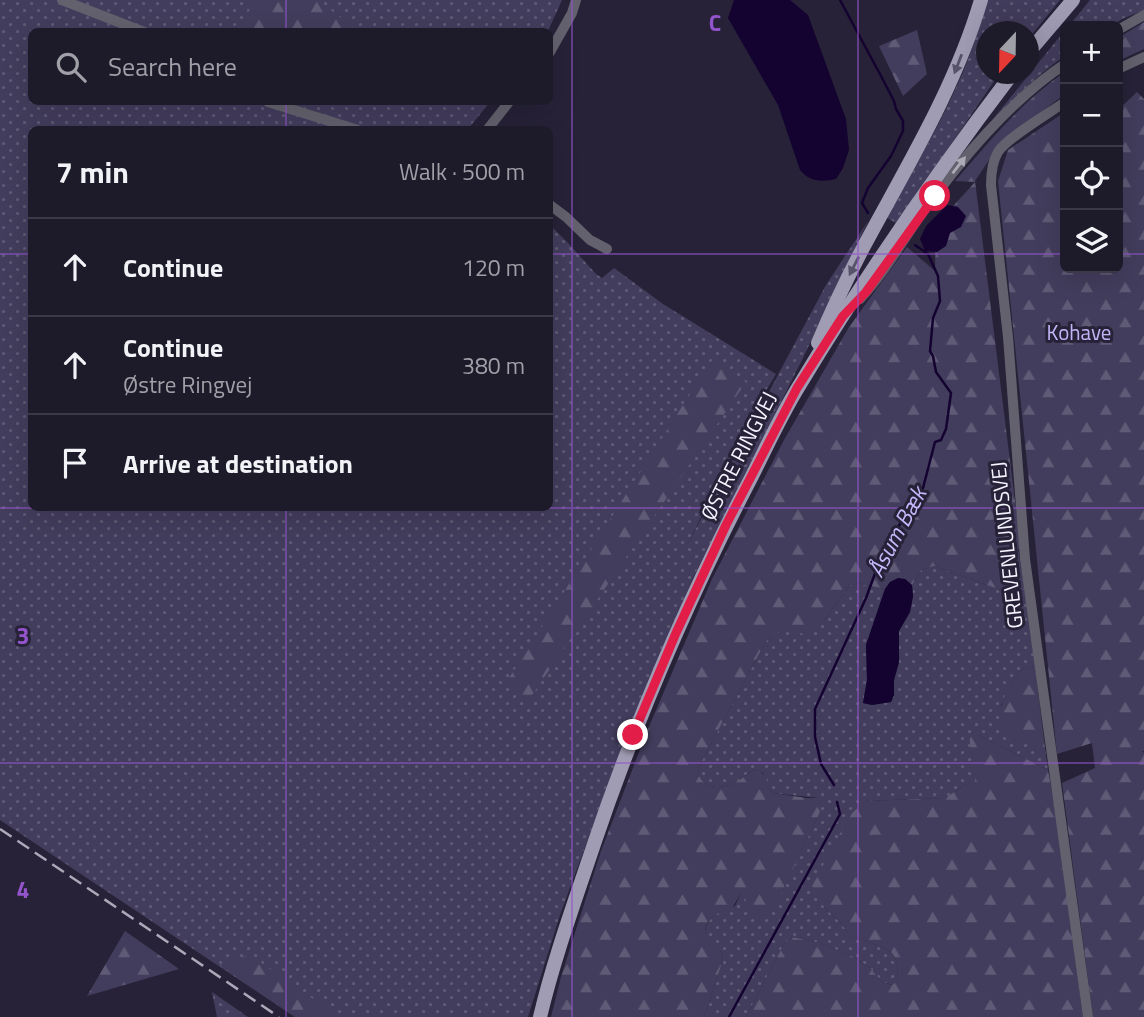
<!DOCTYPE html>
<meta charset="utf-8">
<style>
body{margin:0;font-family:"Titillium Web",sans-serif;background:#2a2736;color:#f1f3f6}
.controls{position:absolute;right:21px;top:21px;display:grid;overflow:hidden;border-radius:10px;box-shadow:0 7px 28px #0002}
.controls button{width:63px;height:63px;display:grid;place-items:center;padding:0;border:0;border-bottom:2px solid #3b3847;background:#1d1a2a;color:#f1f3f6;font:35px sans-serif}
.compass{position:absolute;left:976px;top:21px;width:63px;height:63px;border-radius:50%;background:#1d1a2a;box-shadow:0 7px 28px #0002;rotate:202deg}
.stop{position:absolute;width:21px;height:21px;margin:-16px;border:5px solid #e11d48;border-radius:50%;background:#fff}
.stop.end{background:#e11d48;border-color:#fff;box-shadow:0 2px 7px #0008}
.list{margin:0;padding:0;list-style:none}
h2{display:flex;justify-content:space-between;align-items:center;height:91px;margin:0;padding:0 28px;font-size:30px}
h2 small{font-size:23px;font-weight:400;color:#a0a1a8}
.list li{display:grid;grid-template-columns:46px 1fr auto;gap:21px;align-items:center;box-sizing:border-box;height:98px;padding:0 28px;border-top:2px solid #3b3847}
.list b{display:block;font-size:26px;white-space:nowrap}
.list p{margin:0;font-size:23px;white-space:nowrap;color:#a0a1a8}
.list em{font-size:23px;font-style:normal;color:#a0a1a8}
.icon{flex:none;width:38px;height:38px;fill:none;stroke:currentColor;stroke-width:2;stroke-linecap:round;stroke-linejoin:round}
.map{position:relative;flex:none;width:1144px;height:1017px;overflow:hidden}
.search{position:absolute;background:#1d1a2a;box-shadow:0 7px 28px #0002;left:28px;top:28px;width:525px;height:77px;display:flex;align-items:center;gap:18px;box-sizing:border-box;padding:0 24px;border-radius:10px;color:#a0a1a8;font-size:26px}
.panel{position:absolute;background:#1d1a2a;box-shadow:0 7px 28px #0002;left:28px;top:126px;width:525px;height:385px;border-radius:10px}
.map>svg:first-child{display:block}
.grass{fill:url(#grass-dots)}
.forest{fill:url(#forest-firs)}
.water{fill:#140331}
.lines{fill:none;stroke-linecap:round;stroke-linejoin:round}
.stream{stroke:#140331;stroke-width:2.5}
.minor{stroke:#63616d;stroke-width:10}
.major{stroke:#a09cb4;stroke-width:14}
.rail{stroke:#aca9b9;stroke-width:2.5;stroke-dasharray:14 7;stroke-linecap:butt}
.oneway{fill:#57536a}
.oneway2{fill:#acaab6}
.route{stroke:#e11d48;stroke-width:9}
.grid{fill:none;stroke:#9354cc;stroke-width:2;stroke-opacity:0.55}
.labels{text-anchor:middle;stroke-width:6;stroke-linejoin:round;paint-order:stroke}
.park-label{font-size:21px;fill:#c1b5f7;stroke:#272238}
.street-label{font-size:21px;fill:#f4f3ff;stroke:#272238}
.water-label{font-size:23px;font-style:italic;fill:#c4b8fa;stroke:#272238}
.grid-label{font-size:23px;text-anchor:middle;font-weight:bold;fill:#9354cc;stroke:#272238;stroke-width:6;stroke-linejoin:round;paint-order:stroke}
</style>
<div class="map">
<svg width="1144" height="1017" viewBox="0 0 1144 1017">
<defs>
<pattern id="grass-dots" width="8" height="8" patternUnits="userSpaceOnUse" patternTransform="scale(1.75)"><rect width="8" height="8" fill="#433d5d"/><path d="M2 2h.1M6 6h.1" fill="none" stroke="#5f5a75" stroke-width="1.8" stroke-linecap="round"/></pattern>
<pattern id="forest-firs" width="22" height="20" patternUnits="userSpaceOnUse" patternTransform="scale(1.75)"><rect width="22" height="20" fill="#433d5d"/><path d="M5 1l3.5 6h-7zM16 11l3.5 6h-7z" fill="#5f5a75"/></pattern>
</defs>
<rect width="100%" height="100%" fill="#272238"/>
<!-- grass -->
<g class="grass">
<path d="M0 0H562L548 31 32 32V102H490L468 129 32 130V508H550V225L568 243 596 274 602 278 614 268 663 304 776 374 759 402 686 547 826 285 868 221 802 360 693 578 622 747 560 915 528 1017H295L0 820Z"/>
<path d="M986 0H1060L1029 38 1028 32H986V74H999L897 224 886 217C926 148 969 78 986 0Z"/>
<path d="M1090 0H1144V10L1122 19 1111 26H1069Z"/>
<path d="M1065 30V56C1030 79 1001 114 973 144Z"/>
<path d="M934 566 1026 599 1035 666 1022 669 1011 684 1001 705 1014 739 1045 748 1048 770 979 735 977 785 966 784 945 798 865 801 824 907 842 924 849 935C859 938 885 947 892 953 898 959 898 974 898 981L893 985 882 982 870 968 854 957 820 943 792 937 784 944 746 1017H704L721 966 723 954C719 949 714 948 709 943 700 933 708 918 718 913 723 910 729 908 735 906L741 893 772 912 820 812 819 798 772 793 763 773 755 769C746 774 736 784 726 786 711 789 698 784 698 768L766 641 778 631 788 630 824 620 849 586 856 583 885 589 866 645 867 680 863 703 872 705 891 702 894 695V680L899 662V631L910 612 913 596 912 585 921 570Z"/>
<path d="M212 992 248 1017H217Z"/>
</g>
<!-- forest -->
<g class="forest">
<path d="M255 0H318L358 31H238Z"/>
<path d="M1144 22V49L1118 61V38Z"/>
<path d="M917 30 927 74 903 96 879 46Z"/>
<path d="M1065 72V94L1006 139 993 154 975 181 1021 549H1018L1026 599 934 566 921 570 912 585 905 579 890 582 885 589 856 583 849 586 824 620 807 635C787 630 783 627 766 641L698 768C698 784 711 789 726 786 736 784 747 774 755 769 766 772 768 784 772 793L807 798H820V812L772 913 756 916 741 893 731 910C718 910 699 923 707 939 710 946 718 948 723 954L721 966 704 1017H551L561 977 601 851 648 729 712 579 784 440 849 327 907 247 935 271 936 225 975 182 955 181C989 142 1022 101 1065 72Z"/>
<path d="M1137 92 1144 99V751H1142L1144 753V1017H1093L1062 783 1095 768 1092 743 1057 754 998 181 1008 150 1065 112V268H1118V110Z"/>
<path d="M711 361 746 382 526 704 506 683Z"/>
<path d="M1035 666 1045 748C1035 745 1022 744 1013 738 1007 734 1005 731 1003 725 996 702 1009 686 1022 669Z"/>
<path d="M979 735 1048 770 1055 807 1083 1017H746L784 944 792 937 820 943 854 957 870 968 882 982 892 985 898 981C898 974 898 959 892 953 885 947 859 938 849 935L842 924 824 907 812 886 850 815 865 801 945 798 966 784H976L969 736Z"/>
<path d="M125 931 179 969 87 996Z"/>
<path d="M250 955 339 1017H295L219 965Z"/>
</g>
<!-- water -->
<g class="water">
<path d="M734 0H790L808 15 846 119 849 150 843 168 836 179C821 182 810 182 800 170L778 105 728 18Z"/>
<path d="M947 205 958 207 966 216 961 227 950 233 946 246 937 252 925 251 920 239 926 226Z"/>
<path d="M898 578 905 579 912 585 913 596 910 612 899 631V662L894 680V695L891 702 872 705 863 703 867 680 866 645 885 589 890 582Z"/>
</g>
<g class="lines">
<!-- stream -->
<g class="stream">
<path d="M840 0 881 76 894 101 896 109 903 121V131L891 156 868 188 862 203 868 213"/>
<path d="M834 785 821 764 815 737V709L866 598 884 549 923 488 935 442 941 440 946 429 951 393 936 372 933 356 930 351 933 318 940 301 938 276 928 254 915 245"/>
<path d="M729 1017 840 814 837 802"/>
</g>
<!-- minor -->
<g class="minor">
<path d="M62 0 144 32"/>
<path d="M1118 30 1144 15"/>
<path d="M550 52 572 13 576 0"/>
<path d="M1118 69 1144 57"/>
<path d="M268 102 358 130"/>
<path d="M1065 102C1048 114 1008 137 998 152 992 162 991 173 991 185L1008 337 1025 559 1088 1017"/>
<path d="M487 130 509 102"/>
<path d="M550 205 566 217 590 240 607 249"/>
<path d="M860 299C883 275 901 243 920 216 960 161 1008 102 1065 64"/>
</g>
<!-- major -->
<g class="major">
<path d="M1028 53 1073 0"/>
<path d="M818 343C832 310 847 278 864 246 907 166 955 88 981 0"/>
<path d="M540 1017C554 958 575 901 594 844 637 717 690 595 752 476 767 446 781 415 799 386 864 278 936 174 1012 74"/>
</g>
<!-- rail -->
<path class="rail" d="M0 829 279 1017"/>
</g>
<!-- one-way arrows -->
<defs><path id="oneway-solid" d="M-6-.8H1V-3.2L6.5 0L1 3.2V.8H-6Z" transform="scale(1.75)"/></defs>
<g class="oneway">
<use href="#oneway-solid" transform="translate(958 64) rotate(111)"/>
<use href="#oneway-solid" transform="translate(854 266) rotate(117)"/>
</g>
<use class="oneway2" href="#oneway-solid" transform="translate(959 165) rotate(-52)"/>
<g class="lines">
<!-- route -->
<path class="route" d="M633 735 676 633 726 525 797 388 843 316 866 292 935 196"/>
</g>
<!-- grid -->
<path class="grid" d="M286 0V32M572 0V1017M858 0V1017M286 102V130M0 254H32M550 254H1065M1118 254H1144M0 508H1144M286 508V1017M0 763H1144"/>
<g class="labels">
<!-- park labels -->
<g class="park-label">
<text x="1079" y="340">Kohave</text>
</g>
<!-- street labels -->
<g class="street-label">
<text transform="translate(739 456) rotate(-63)" y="7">ØSTRE RINGVEJ</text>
<text transform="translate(1007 545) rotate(-96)" y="7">GREVENLUNDSVEJ</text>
</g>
<!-- water labels -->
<g class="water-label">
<text transform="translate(897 532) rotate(-62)" y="8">Åsum Bæk</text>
</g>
</g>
<g class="grid-label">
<text x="715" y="31">C</text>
<text x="23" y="644">3</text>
<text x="23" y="898">4</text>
</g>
</svg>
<div class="controls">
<button>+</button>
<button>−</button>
<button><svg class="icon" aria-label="locate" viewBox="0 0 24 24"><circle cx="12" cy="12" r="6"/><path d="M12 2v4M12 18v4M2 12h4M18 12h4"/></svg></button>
<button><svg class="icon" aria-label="layers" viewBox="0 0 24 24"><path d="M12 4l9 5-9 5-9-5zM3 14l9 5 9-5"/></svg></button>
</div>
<svg class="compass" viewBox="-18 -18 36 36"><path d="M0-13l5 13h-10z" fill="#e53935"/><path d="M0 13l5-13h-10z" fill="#a0a1a8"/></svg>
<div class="stop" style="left:935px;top:196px"></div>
<div class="stop end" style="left:633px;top:735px"></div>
<div class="search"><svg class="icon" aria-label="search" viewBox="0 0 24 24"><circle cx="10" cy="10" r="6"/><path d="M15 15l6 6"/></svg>Search here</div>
<section class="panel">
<h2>7 min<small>Walk · 500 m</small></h2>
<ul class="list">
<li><svg class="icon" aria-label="ahead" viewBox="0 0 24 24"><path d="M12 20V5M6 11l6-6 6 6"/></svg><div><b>Continue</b></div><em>120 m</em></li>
<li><svg class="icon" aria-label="ahead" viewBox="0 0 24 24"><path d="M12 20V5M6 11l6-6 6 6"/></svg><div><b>Continue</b><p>Østre Ringvej</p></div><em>380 m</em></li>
<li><svg class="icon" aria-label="arrive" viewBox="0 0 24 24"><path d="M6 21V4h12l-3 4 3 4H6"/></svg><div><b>Arrive at destination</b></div></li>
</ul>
</section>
</div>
